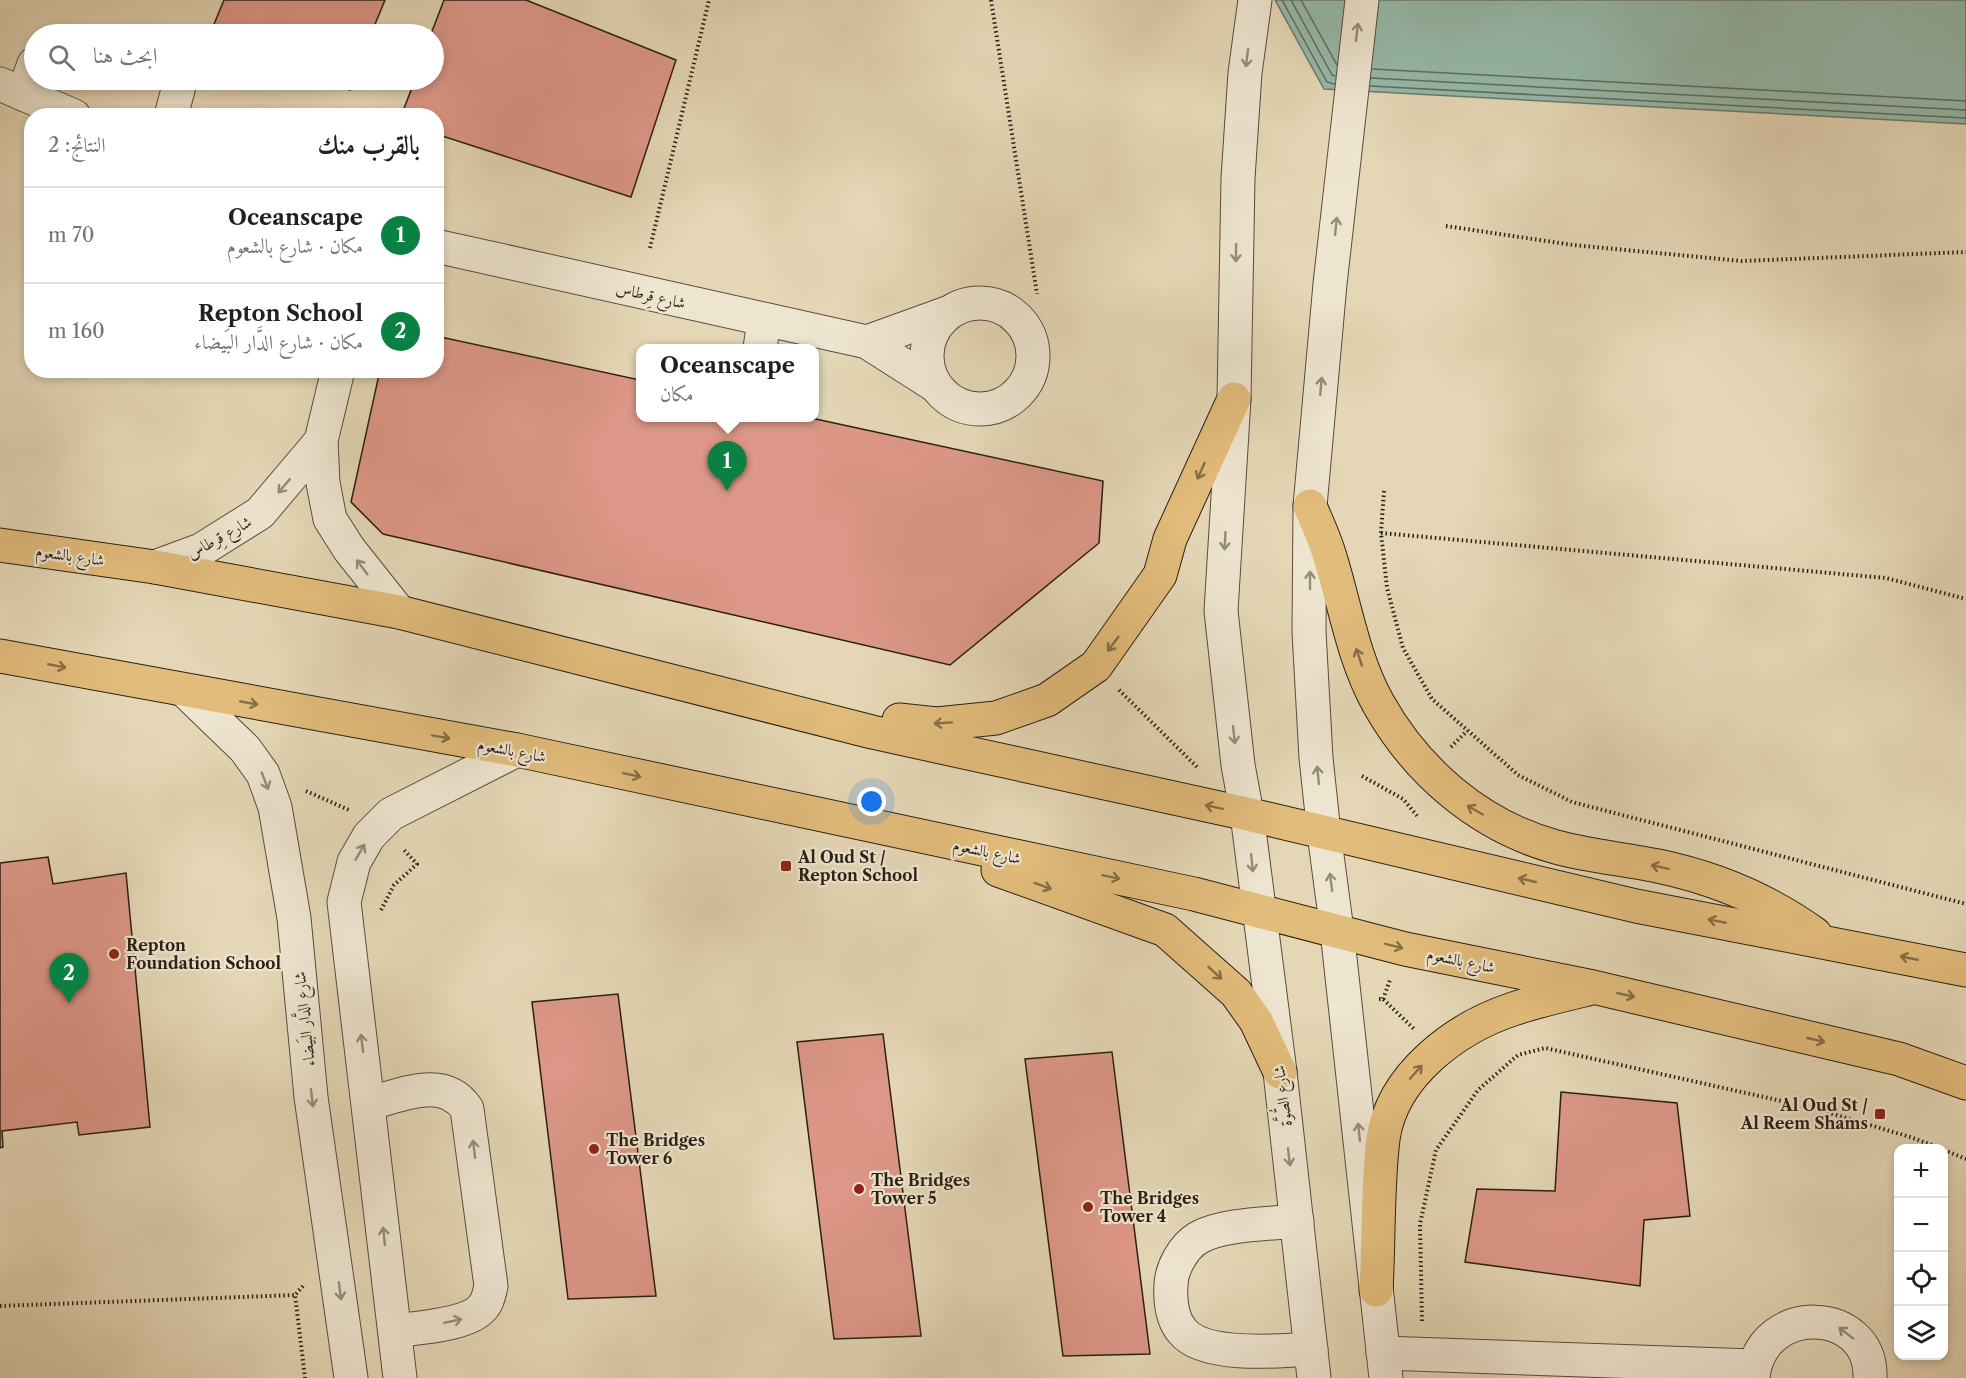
<!DOCTYPE html>
<html lang="ar">
<meta charset="utf-8">
<style>
body{margin:0;font-family:"Libre Caslon Text",Amiri,serif;background:#f2f2f2;color:#202124;direction:rtl}
.controls{position:absolute;right:18px;bottom:18px;display:grid;overflow:hidden;border-radius:12px;box-shadow:0 3px 9px #0003}
.controls button{width:54px;height:54px;display:grid;place-items:center;padding:0;border:0;border-bottom:2px solid #e0e0e0;background:#fff;color:#202124;font:30px sans-serif}
.you{position:absolute;left:872px;top:802px;width:21px;height:21px;margin:-15px;border:4px solid #fff;border-radius:50%;background:#1a73e8;box-shadow:0 0 0 9px #1a73e833}
.badge{display:grid;place-items:center;width:39px;height:39px;border-radius:50%;background:#0b8043;color:#fff;font-size:20px;font-weight:700}
.pin{position:absolute;translate:-50% -50px;filter:drop-shadow(0 2px 3px #0008)}
.pin::after{content:'';position:absolute;top:32px;width:21px;height:18px;background:inherit;clip-path:polygon(0 0,100% 0,50% 100%)}
.popup{position:absolute;left:636px;top:344px;width:183px;height:78px;box-sizing:border-box;display:grid;place-content:center;border-radius:12px;background:#fff;filter:drop-shadow(0 2px 4px #0005);font-size:20px;white-space:nowrap;color:#757577}
.popup b{font-size:22px;color:#202124}
.popup::after{content:'';position:absolute;left:50%;top:100%;margin-left:-12px;border:12px solid transparent;border-top-color:#fff}
.list{margin:0;padding:0;list-style:none}
h2{display:flex;justify-content:space-between;align-items:center;height:78px;margin:0;padding:0 24px;font-size:26px}
h2 small{font-size:20px;font-weight:400;color:#757577}
.list li{display:grid;grid-template-columns:39px 1fr auto;gap:18px;align-items:center;box-sizing:border-box;height:96px;padding:0 24px;border-top:2px solid #e0e0e0}
.list b{display:block;font-size:22px;white-space:nowrap}
.list p{margin:0;font-size:20px;white-space:nowrap;color:#757577}
.list em{font-size:20px;font-style:normal;color:#757577}
.icon{flex:none;width:33px;height:33px;fill:none;stroke:currentColor;stroke-width:2;stroke-linecap:round;stroke-linejoin:round}
.map{position:relative;flex:none;width:1966px;height:1378px;overflow:hidden;direction:ltr}
.search{position:absolute;background:#fff;box-shadow:0 3px 9px #0003;left:24px;top:24px;width:420px;height:66px;display:flex;align-items:center;gap:15px;box-sizing:border-box;padding:0 21px;border-radius:33px;color:#757577;font-size:22px}
.panel{position:absolute;background:#fff;box-shadow:0 3px 9px #0003;left:24px;top:108px;width:420px;height:270px;border-radius:24px;direction:rtl}
.map>svg:first-child{display:block}
.water{fill:#96baab;stroke:#6a7c6e;stroke-width:1.5}
.lines{fill:none;stroke-linecap:round;stroke-linejoin:round}
.shore{stroke:#5f6c5f;stroke-width:1.5}
.building{fill:#dd9788;stroke:#281f13;stroke-width:1.5}
.minor-casing{stroke:#574d3c;stroke-width:35}
.major-casing{stroke:#281f13;stroke-width:35}
.path{stroke:#281f13;stroke-width:4;stroke-dasharray:1.5 3;stroke-linecap:butt}
.minor{stroke:#eee5d0;stroke-width:33}
.major{stroke:#e2bc7b;stroke-width:33}
.oneway{stroke:#958c7b}
.oneway2{stroke:#856e47}
.poi-dot{fill:#8f2418;stroke:#eee5d0;stroke-width:2}
.labels{text-anchor:middle;stroke-width:4.5;stroke-linejoin:round;paint-order:stroke}
.street-label{font-size:16px;fill:#281f13;stroke:#eee5d0}
.poi-label{font-size:16px;font-weight:bold;fill:#281f13;stroke:#eee5d0;text-anchor:start}
</style>
<div class="map">
<svg width="1966" height="1378" viewBox="0 0 1966 1378">
<rect width="100%" height="100%" fill="#e5d7b6"/>
<filter id="stains"><feTurbulence type="fractalNoise" baseFrequency=".00333" numOctaves="4"/><feColorMatrix values="0 0 0 0 .2 0 0 0 0 .09 0 0 0 0 .02 0 0 0 .5 -.17"/></filter>
<radialGradient id="worn" r=".72"><stop offset=".6" stop-color="#630" stop-opacity="0"/><stop offset="1" stop-color="#630" stop-opacity=".3"/></radialGradient>
<!-- water -->
<path class="water" d="M1275 0H1966V124L1324 89Z"/>
<g class="lines">
<!-- shore -->
<g class="shore">
<path d="M1282 0 1327 82 1334 84"/>
<path d="M1291 0 1332 75 1335 76"/>
<path d="M1301 0 1337 65"/>
<path d="M1372 69 1966 101"/>
<path d="M1371 78 1966 110"/>
<path d="M1370 86 1966 118"/>
</g>
</g>
<!-- building -->
<g class="building">
<path d="M224 0H385L371 34H210Z"/>
<path d="M444 0H526L676 60 631 197 436 134V116H401L415 80H434V34H431Z"/>
<path d="M322 80H354L350 90Z"/>
<path d="M436 336 640 380V418H811L1103 481 1099 543 950 665 383 534 351 502 380 370H436Z"/>
<path d="M48 857 53 884 126 873 150 1127 79 1135 77 1122 2 1131 3 1147 0 1148V863Z"/>
<path d="M618 994 656 1296 568 1299 532 1002Z"/>
<path d="M883 1034 921 1336 834 1339 797 1042Z"/>
<path d="M1112 1052 1150 1354 1063 1356 1025 1059Z"/>
<path d="M1561 1092 1677 1103 1690 1216 1644 1220 1640 1286 1465 1262 1477 1189 1555 1191Z"/>
</g>
<g class="lines">
<!-- minor casing -->
<g class="minor-casing">
<g id="minor">
<path d="M1255 0 1245 73 1238 178 1234 399 1221 611 1238 765 1247 814 1280 1072 1314 1378"/>
<path d="M1362 0 1330 284 1310 506 1309 632 1316 758 1324 833 1337 931 1386 1378"/>
<path d="M0 84 74 116"/>
<path d="M23 94 34 64"/>
<path d="M171 116 179 86"/>
<path d="M436 246 867 342 936 386"/>
<circle cx="980" cy="356" r="53"/>
<path d="M867 342 950 312"/>
<path d="M760 348 764 321"/>
<path d="M338 370 321 441 323 483 330 519 349 549 399 612"/>
<path d="M155 567 201 550 260 513 321 441"/>
<path d="M185 691 245 749 263 774 275 807 294 918 311 1097 351 1378"/>
<path d="M370 1103C403 1095 444 1075 467 1109L491 1286C489 1294 488 1302 482 1308 468 1325 416 1328 395 1331"/>
<path d="M1297 1221C1269 1224 1221 1224 1198 1238 1183 1247 1172 1268 1171 1284 1170 1300 1172 1320 1183 1332 1205 1358 1280 1351 1311 1349"/>
<path d="M1383 1353 1754 1366"/>
<path d="M400 1378 344 902 354 862 369 836 391 814 517 750"/>
<path d="M1753 1378C1760 1301 1873 1306 1870 1378"/>
</g>
</g>
<!-- major casing -->
<g class="major-casing">
<g id="major">
<path d="M1310 506C1317 523 1325 539 1330 557 1345 605 1353 658 1378 703 1416 771 1479 826 1556 847 1589 856 1624 859 1658 866 1715 878 1768 900 1815 934"/>
<path d="M0 545 155 567 399 612 872 732 1247 814 1636 906 1966 970"/>
<path d="M0 656 517 750 1194 894 1405 949 1593 987 1899 1059 1966 1083"/>
<path d="M899 720 937 724 996 718 1047 700 1096 666 1160 575 1170 539 1234 399"/>
<path d="M998 870 1165 930 1236 993 1256 1021 1280 1072"/>
<path d="M1376 1290C1379 1240 1377 1188 1383 1139 1392 1075 1456 1028 1513 1009 1537 1001 1563 995 1588 989"/>
</g>
</g>
<!-- path -->
<g class="path">
<path d="M991 0 1037 294"/>
<path d="M1446 226 1573 245 1742 261 1966 252"/>
<path d="M650 248 709 0"/>
<path d="M1384 491 1381 533 1387 588 1403 648 1432 699 1518 775 1572 802 1966 904"/>
<path d="M1381 533 1886 578 1966 599"/>
<path d="M1119 690 1197 767"/>
<path d="M1451 747 1467 731"/>
<path d="M1362 776 1403 799 1419 818"/>
<path d="M306 791 349 810"/>
<path d="M381 910 394 885 417 864 404 850"/>
<path d="M1379 999H1383L1414 1029"/>
<path d="M1383 999 1390 980"/>
<path d="M1944 1150 1966 1159"/>
<path d="M303 1286 295 1295 305 1378"/>
<path d="M0 1306 295 1295"/>
<path d="M1422 1321 1420 1224 1436 1150 1478 1090 1518 1055 1545 1048 1813 1108 1910 1137 1940 1148"/>
</g>
<!-- minor -->
<use href="#minor" class="minor"/>
<!-- major -->
<use href="#major" class="major"/>
</g>
<!-- one-way arrows -->
<defs><path id="oneway-shaft" d="M-6 0H5M1.5-3L5.5 0L1.5 3" fill="none" stroke-width="1.6" stroke-linecap="round" stroke-linejoin="round" transform="scale(1.5)"/></defs>
<g class="oneway">
<use href="#oneway-shaft" transform="translate(1357 32) rotate(-83)"/>
<use href="#oneway-shaft" transform="translate(1247 58) rotate(97)"/>
<use href="#oneway-shaft" transform="translate(1336 226) rotate(-84)"/>
<use href="#oneway-shaft" transform="translate(1236 253) rotate(91)"/>
<use href="#oneway-shaft" transform="translate(1321 386) rotate(-85)"/>
<use href="#oneway-shaft" transform="translate(284 486) rotate(130)"/>
<use href="#oneway-shaft" transform="translate(1225 541) rotate(93)"/>
<use href="#oneway-shaft" transform="translate(362 567) rotate(-127)"/>
<use href="#oneway-shaft" transform="translate(1310 580) rotate(-90)"/>
<use href="#oneway-shaft" transform="translate(1234 735) rotate(84)"/>
<use href="#oneway-shaft" transform="translate(1318 775) rotate(-96)"/>
<use href="#oneway-shaft" transform="translate(265 781) rotate(69)"/>
<use href="#oneway-shaft" transform="translate(360 852) rotate(-60)"/>
<use href="#oneway-shaft" transform="translate(1252 863) rotate(84)"/>
<use href="#oneway-shaft" transform="translate(1331 882) rotate(-97)"/>
<use href="#oneway-shaft" transform="translate(362 1043) rotate(-97)"/>
<use href="#oneway-shaft" transform="translate(312 1098) rotate(83)"/>
<use href="#oneway-shaft" transform="translate(1359 1132) rotate(-96)"/>
<use href="#oneway-shaft" transform="translate(474 1149) rotate(-97)"/>
<use href="#oneway-shaft" transform="translate(1289 1157) rotate(83)"/>
<use href="#oneway-shaft" transform="translate(384 1236) rotate(-96)"/>
<use href="#oneway-shaft" transform="translate(340 1291) rotate(82)"/>
<use href="#oneway-shaft" transform="translate(453 1321) rotate(-12)"/>
<use href="#oneway-shaft" transform="translate(1846 1333) rotate(-143)"/>
</g>
<g class="oneway2">
<use href="#oneway-shaft" transform="translate(1201 471) rotate(114)"/>
<use href="#oneway-shaft" transform="translate(1113 644) rotate(127)"/>
<use href="#oneway-shaft" transform="translate(1359 657) rotate(-109)"/>
<use href="#oneway-shaft" transform="translate(57 666) rotate(11)"/>
<use href="#oneway-shaft" transform="translate(249 703) rotate(10)"/>
<use href="#oneway-shaft" transform="translate(943 723) rotate(176)"/>
<use href="#oneway-shaft" transform="translate(441 737) rotate(10)"/>
<use href="#oneway-shaft" transform="translate(632 775) rotate(12)"/>
<use href="#oneway-shaft" transform="translate(1214 807) rotate(-168)"/>
<use href="#oneway-shaft" transform="translate(1475 810) rotate(-150)"/>
<use href="#oneway-shaft" transform="translate(1660 867) rotate(-168)"/>
<use href="#oneway-shaft" transform="translate(1111 877) rotate(12)"/>
<use href="#oneway-shaft" transform="translate(1527 880) rotate(-167)"/>
<use href="#oneway-shaft" transform="translate(1043 886) rotate(20)"/>
<use href="#oneway-shaft" transform="translate(1717 921) rotate(-169)"/>
<use href="#oneway-shaft" transform="translate(1394 946) rotate(14)"/>
<use href="#oneway-shaft" transform="translate(1909 958) rotate(-169)"/>
<use href="#oneway-shaft" transform="translate(1215 973) rotate(43)"/>
<use href="#oneway-shaft" transform="translate(1626 995) rotate(13)"/>
<use href="#oneway-shaft" transform="translate(1816 1040) rotate(13)"/>
<use href="#oneway-shaft" transform="translate(1416 1072) rotate(-48)"/>
</g>
<!-- markers -->
<g class="poi-dot">
<rect x="780" y="860" width="12" height="12" rx="3"/>
<circle cx="114" cy="954" r="6"/>
<rect x="1874" y="1108" width="12" height="12" rx="3"/>
<circle cx="594" cy="1149" r="6"/>
<circle cx="859" cy="1189" r="6"/>
<circle cx="1088" cy="1207" r="6"/>
</g>
<g class="labels">
<!-- street labels -->
<g class="street-label">
<text transform="translate(651 295) rotate(13)" y="6">شارع قِرطاس</text>
<text transform="translate(219 537) rotate(-29)" y="6">شارع قِرطاس</text>
<text transform="translate(70 555) rotate(8)" y="6">شارع بالشعوم</text>
<text transform="translate(512 750) rotate(11)" y="6">شارع بالشعوم</text>
<text transform="translate(987 851) rotate(12)" y="6">شارع بالشعوم</text>
<text transform="translate(1461 960) rotate(12)" y="6">شارع بالشعوم</text>
<text transform="translate(304 1019) rotate(-96)" y="6">شارع الدَّار البَيضاء</text>
<text transform="translate(1282 1096) rotate(-97)" y="6">شارع الصُّوَّة</text>
</g>
<!-- poi labels -->
<g class="poi-label">
<text x="798" y="863">Al Oud St /<tspan x="798" dy="18">Repton School</tspan></text>
<text x="126" y="951">Repton<tspan x="126" dy="18">Foundation School</tspan></text>
<text x="1868" y="1111" text-anchor="end">Al Oud St /<tspan x="1868" dy="18">Al Reem Shams</tspan></text>
<text x="606" y="1146">The Bridges<tspan x="606" dy="18">Tower 6</tspan></text>
<text x="871" y="1186">The Bridges<tspan x="871" dy="18">Tower 5</tspan></text>
<text x="1100" y="1204">The Bridges<tspan x="1100" dy="18">Tower 4</tspan></text>
</g>
</g>
<rect width="100%" height="100%" filter="url(#stains)"/>
<rect width="100%" height="100%" fill="url(#worn)"/>
</svg>
<div class="controls">
<button>+</button>
<button>−</button>
<button><svg class="icon" aria-label="locate" viewBox="0 0 24 24"><circle cx="12" cy="12" r="6"/><path d="M12 2v4M12 18v4M2 12h4M18 12h4"/></svg></button>
<button><svg class="icon" aria-label="layers" viewBox="0 0 24 24"><path d="M12 4l9 5-9 5-9-5zM3 14l9 5 9-5"/></svg></button>
</div>
<div class="you"></div>
<div class="pin badge" style="left:727px;top:491px">1</div>
<div class="popup"><b>Oceanscape</b>مكان</div>
<div class="pin badge" style="left:69px;top:1003px">2</div>
<div class="search"><svg class="icon" aria-label="search" viewBox="0 0 24 24"><circle cx="10" cy="10" r="6"/><path d="M15 15l6 6"/></svg>ابحث هنا</div>
<section class="panel">
<h2>بالقرب منك<small>النتائج: 2</small></h2>
<ul class="list">
<li><span class="badge">1</span><div><b>Oceanscape</b><p>مكان · شارع بالشعوم</p></div><em>70 m</em></li>
<li><span class="badge">2</span><div><b>Repton School</b><p>مكان · شارع الدَّار البَيضاء</p></div><em>160 m</em></li>
</ul>
</section>
</div>
